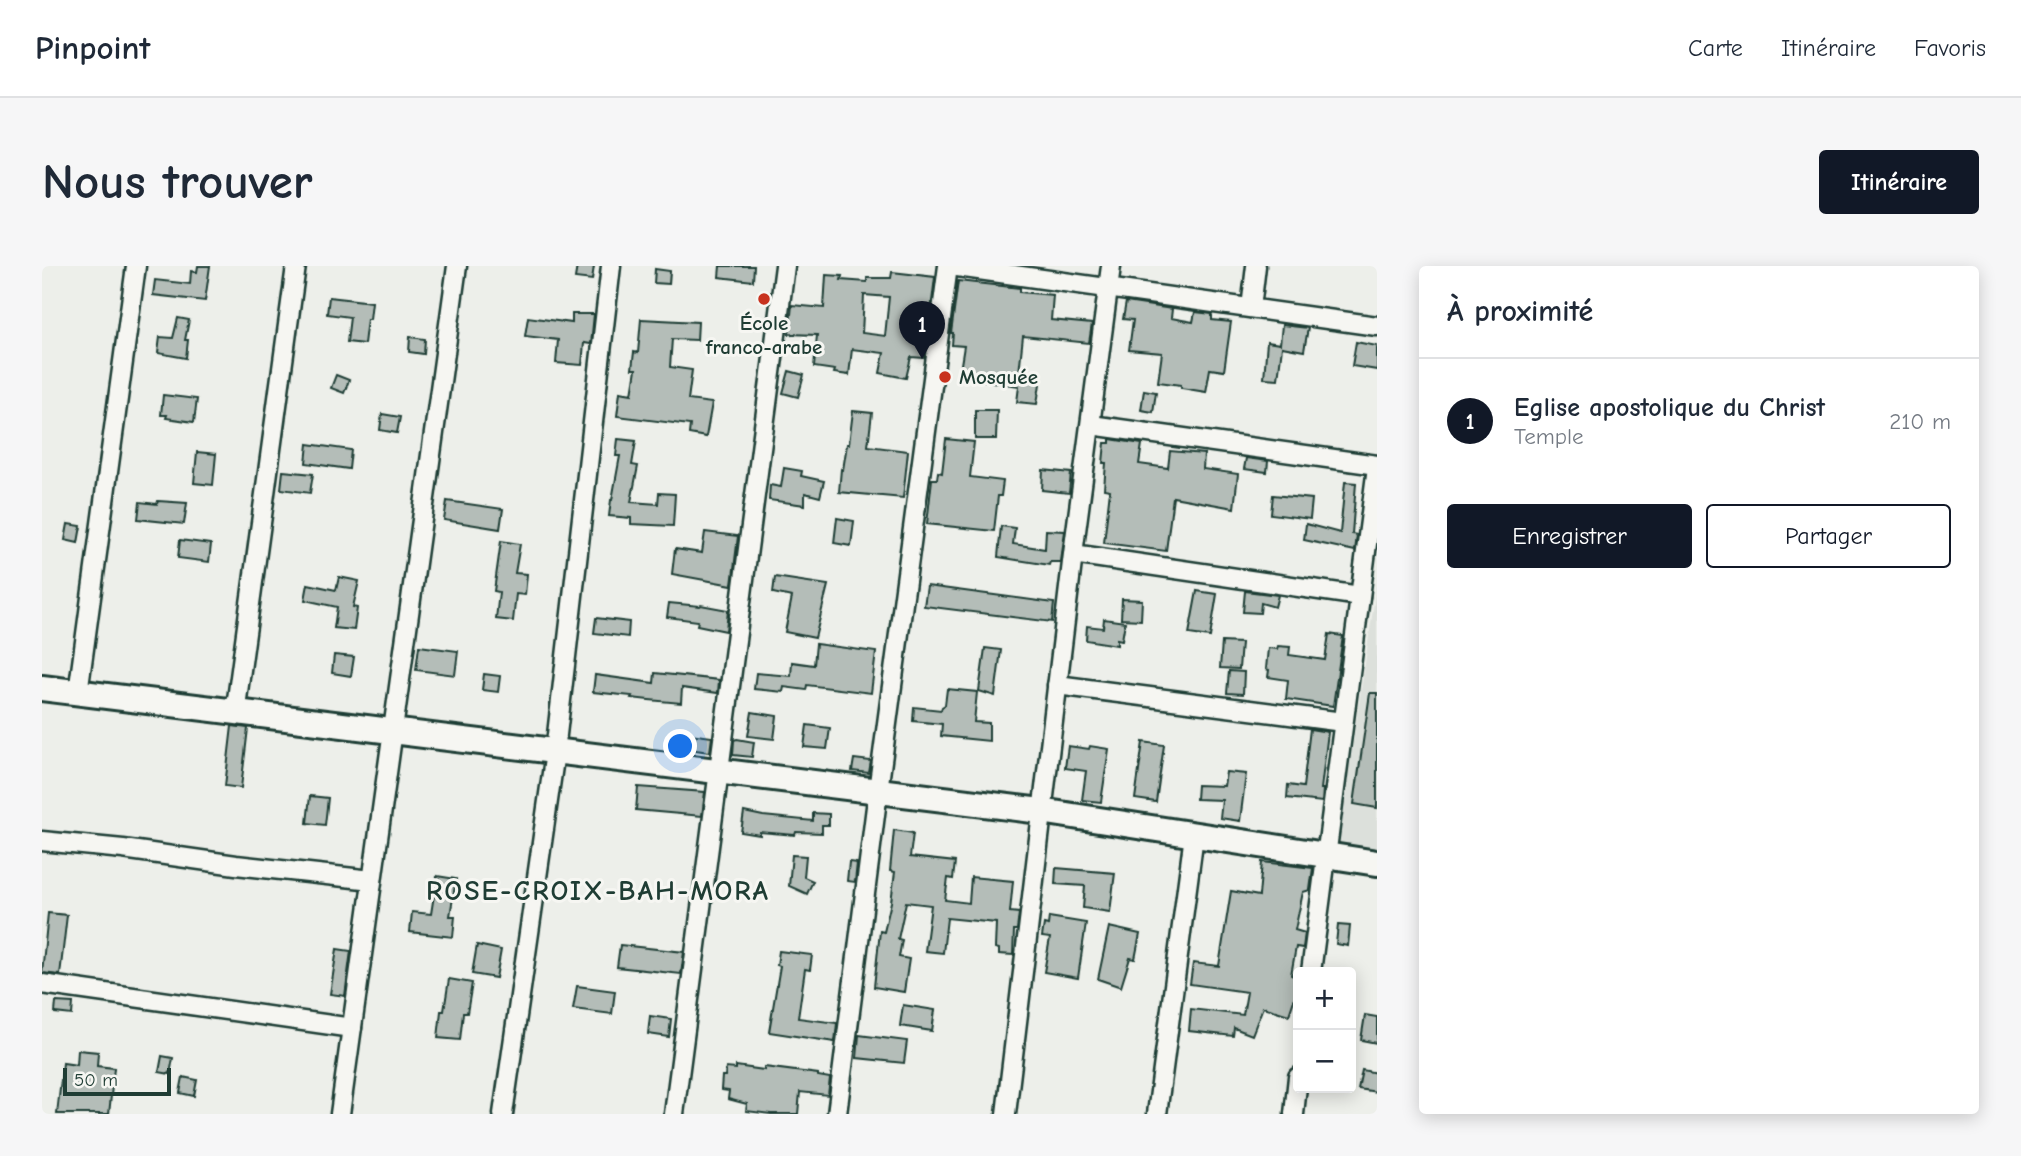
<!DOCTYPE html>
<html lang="fr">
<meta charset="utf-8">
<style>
body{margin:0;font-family:"Comic Neue",sans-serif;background:#f6f6f7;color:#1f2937}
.controls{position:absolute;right:21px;bottom:21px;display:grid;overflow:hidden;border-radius:7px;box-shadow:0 4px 18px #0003}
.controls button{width:63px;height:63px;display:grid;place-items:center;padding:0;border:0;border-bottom:2px solid #e0e1e3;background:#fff;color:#1f2937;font:35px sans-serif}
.scale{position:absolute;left:21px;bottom:18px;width:108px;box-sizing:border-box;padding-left:7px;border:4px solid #1f3d34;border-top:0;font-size:19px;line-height:24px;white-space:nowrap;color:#1f3d34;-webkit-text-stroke:5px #f6f6f2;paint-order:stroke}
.you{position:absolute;left:639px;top:481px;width:24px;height:24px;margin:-18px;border:5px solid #fff;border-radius:50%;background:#1a73e8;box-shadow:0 0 0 10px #1a73e833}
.badge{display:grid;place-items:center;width:46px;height:46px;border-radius:50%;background:#111827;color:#fff;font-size:23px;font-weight:700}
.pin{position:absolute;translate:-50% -58px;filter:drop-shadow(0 2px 4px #0008)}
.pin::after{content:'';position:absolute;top:37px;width:24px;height:21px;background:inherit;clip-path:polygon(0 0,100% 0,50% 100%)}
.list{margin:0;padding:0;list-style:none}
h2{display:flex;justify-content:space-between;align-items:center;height:91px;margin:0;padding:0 28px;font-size:30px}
h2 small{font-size:23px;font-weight:400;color:#747a83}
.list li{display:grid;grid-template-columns:46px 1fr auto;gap:21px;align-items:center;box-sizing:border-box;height:126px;padding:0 28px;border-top:2px solid #e0e1e3}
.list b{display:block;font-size:26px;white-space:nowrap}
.list p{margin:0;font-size:23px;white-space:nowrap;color:#747a83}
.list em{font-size:23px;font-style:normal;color:#747a83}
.actions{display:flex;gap:14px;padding:21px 28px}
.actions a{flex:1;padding:16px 0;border:2px solid #111827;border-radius:7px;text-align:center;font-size:24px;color:#111827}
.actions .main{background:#111827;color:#fff}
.map{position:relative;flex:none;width:1335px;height:848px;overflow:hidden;border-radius:7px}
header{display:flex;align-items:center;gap:42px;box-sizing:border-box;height:98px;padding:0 35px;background:#fff;border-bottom:2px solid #e0e1e3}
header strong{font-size:33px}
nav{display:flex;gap:38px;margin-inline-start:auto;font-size:24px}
.intro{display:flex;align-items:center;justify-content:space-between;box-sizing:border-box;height:168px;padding:0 42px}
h1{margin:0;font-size:49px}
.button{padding:18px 32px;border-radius:7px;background:#111827;color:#fff;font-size:24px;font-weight:700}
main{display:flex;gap:42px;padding:0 42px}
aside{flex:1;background:#fff;border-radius:7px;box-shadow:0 4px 18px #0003}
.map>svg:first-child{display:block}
.built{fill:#dce0db}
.building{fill:#b4bdb8;stroke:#1f3d34;stroke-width:2;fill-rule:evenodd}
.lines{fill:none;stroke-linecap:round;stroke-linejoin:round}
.street-casing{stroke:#1f3d34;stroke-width:23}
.secondary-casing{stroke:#1f3d34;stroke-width:30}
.street{stroke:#f6f6f2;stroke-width:18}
.secondary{stroke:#f6f6f2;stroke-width:24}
.poi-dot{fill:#c8321e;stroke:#f6f6f2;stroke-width:2.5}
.labels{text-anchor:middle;stroke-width:6;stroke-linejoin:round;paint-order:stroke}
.poi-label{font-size:21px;font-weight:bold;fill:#1f3d34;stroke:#f6f6f2}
.district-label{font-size:28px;font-weight:bold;letter-spacing:2px;fill:#1f3d34;stroke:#f6f6f2}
</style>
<header>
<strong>Pinpoint</strong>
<nav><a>Carte</a><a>Itinéraire</a><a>Favoris</a></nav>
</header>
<div class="intro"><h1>Nous trouver</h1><a class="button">Itinéraire</a></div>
<main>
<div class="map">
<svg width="1335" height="848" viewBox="0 0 1335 848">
<rect width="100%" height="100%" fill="#edefea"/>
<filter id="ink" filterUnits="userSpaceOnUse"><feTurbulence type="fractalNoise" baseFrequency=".0143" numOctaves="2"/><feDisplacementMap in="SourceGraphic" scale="14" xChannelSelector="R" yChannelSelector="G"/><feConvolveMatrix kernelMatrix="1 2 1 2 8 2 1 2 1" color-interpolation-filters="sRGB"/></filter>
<g filter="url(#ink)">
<!-- built -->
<path class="built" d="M1335 317V590L1295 584Z"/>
<!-- building -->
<g class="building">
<path d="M156 0H168L163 35 111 29 113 14 148 18 149 5 155 6Z"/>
<path d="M535 0H552L550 14 533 12Z"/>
<path d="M678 0H712L711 15 677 11Z"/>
<path d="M613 3 628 5 627 18 612 17Z"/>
<path d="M850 6 893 11 888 52 869 50 867 73 885 75 882 92 869 91 864 112 838 107 842 87 810 83 807 109 792 107 793 104 772 101 775 69 747 68 750 39 782 42 784 9 800 10 799 14 825 16V12H849ZM822 29 847 31 843 70 820 67Z"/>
<path d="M916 15 978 22V26L1011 29 1009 54 1050 58 1047 77 981 70 977 107 999 111 995 138 975 136 977 120 917 111 922 80 910 79 911 67H909Z"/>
<path d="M287 31 330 36 328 53H325L322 78 305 76 308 51 285 48Z"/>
<path d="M1084 36 1130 43 1129 52 1151 56 1153 46 1170 48V54L1189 56 1182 105 1168 103 1164 126 1139 122V119L1116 116 1120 87 1087 84 1091 54 1081 53Z"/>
<path d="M530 48H552L549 78 542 77 540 99 514 97 516 74 483 70 486 51 530 57Z"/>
<path d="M136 52 147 54 143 74H146L144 92 116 87 118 71 131 72Z"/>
<path d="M599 53 656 56 655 74 630 73 628 101 650 104 646 134 670 137 664 171 647 168 648 159 575 150 578 126 590 128 594 103H590L592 86 596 87Z"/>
<path d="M1240 59 1266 62 1262 85 1240 81 1236 113 1222 112 1225 76 1238 78Z"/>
<path d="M368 71 383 73 382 88 367 86Z"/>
<path d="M1314 76 1335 80V104L1310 100Z"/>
<path d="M747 105 762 109 756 131 741 127Z"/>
<path d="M294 109 307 114 302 127 289 122Z"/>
<path d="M1102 124 1114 126 1111 146 1099 144Z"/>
<path d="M121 129 155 133 152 156 124 152 125 149H119Z"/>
<path d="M933 144H955L954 173H933Z"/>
<path d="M811 145 830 147 826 180 866 185 861 232 797 226 799 203 801 204 805 178H807Z"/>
<path d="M340 148 358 151 355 167 338 164Z"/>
<path d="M576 173 594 175 590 199 596 200 589 236 616 238 617 227 633 228 631 260 589 258V252L567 250 569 234H570L578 190H574Z"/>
<path d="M904 173 932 176 928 211 961 215 959 230H956L952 265 885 258 890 213H895L896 206 900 207Z"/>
<path d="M1068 173 1100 178 1097 198 1126 202 1128 185 1162 188 1161 203 1196 208 1192 242 1131 231 1124 285 1062 277 1068 224 1062 223 1064 197H1061L1063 177H1068Z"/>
<path d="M266 178 309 184 307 203 264 197Z"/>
<path d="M155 186 174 188 171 219 152 217Z"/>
<path d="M1204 192 1226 195 1225 206 1202 203Z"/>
<path d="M742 202 760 205 759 210 782 215 778 231 763 227V239L727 234 728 219 739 221Z"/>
<path d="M1001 204 1029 207 1027 227 1000 224Z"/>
<path d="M241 205 271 208 268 227 239 223Z"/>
<path d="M1303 216 1314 217 1310 268 1315 269 1313 285 1262 274 1264 258 1298 267Z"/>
<path d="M1231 229 1270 233 1268 253 1229 248Z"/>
<path d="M116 235 145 237 142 258 96 253 98 236 115 238Z"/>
<path d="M405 235 461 243 458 263 402 254Z"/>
<path d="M795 252 812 255 809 280 792 277Z"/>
<path d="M26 258 39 260 36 277 23 274Z"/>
<path d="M959 260 973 262 971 278 1003 283 1004 264 1023 265 1019 296H1008L1007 299 956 291Z"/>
<path d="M663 266 696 270 690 319 630 308 633 283 660 287Z"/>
<path d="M138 274 169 278 167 296 136 292Z"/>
<path d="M459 275 478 278 473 307 485 308 483 329 474 328 471 355 454 353 457 326 452 325Z"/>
<path d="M297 311 317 315 311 341 315 342 312 364 292 362 295 341 263 334 266 318 294 324Z"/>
<path d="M733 311 786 319 773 372 743 366 750 331 731 327Z"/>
<path d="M885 320 1012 337 1010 356 882 340Z"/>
<path d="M1155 325 1175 328 1168 371 1147 368Z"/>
<path d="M1203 325 1236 329 1233 341 1219 337 1218 347 1201 346Z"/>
<path d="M1080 333 1100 334 1099 354 1079 353Z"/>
<path d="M627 337 658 340 659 339 686 344 684 365 655 359 656 355 625 351Z"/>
<path d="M554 352 587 356 586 371 552 367Z"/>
<path d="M1062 353 1083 356 1080 374 1075 373V379L1044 374 1045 360 1061 362Z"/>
<path d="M1287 368 1301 370 1291 440 1244 433 1246 414 1226 411 1227 404 1224 403 1226 382 1235 383 1236 380 1248 381 1247 389 1283 394Z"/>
<path d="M1180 376 1199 377 1197 403 1178 402Z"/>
<path d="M774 378 834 386 829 427 765 419 764 424 742 421 741 426 712 423 714 407 749 410 750 396 772 399Z"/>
<path d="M377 380 416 385 413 409 374 404Z"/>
<path d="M943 382 959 384 953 430 937 425Z"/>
<path d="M292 389 312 391 309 410 290 407Z"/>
<path d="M1187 405 1202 406 1201 428 1185 427Z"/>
<path d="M613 407 677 414 676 427 640 422 639 437 607 434 589 432 590 430 551 426 553 409 612 417Z"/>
<path d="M442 408 458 410 456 426 440 424Z"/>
<path d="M905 423 935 426 932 456 947 457V475L899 470 900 458 871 455 872 441 899 444 900 441 903 439Z"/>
<path d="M1328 427H1335V542L1312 538Z"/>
<path d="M710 446 735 450 732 473 706 470Z"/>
<path d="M765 459 788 462 785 483 762 481Z"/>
<path d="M190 460 206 462 199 522 183 520Z"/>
<path d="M1268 463 1286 466 1279 523H1281L1280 536 1245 532 1246 519 1261 521Z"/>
<path d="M641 467 670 471 668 486 639 482Z"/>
<path d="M695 473 712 476 710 491 691 489 692 474Z"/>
<path d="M1101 476 1122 479 1114 536 1093 533Z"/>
<path d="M1026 480 1047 483 1048 480 1067 483 1059 536 1040 534 1044 505 1023 502Z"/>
<path d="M812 493 829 495 827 507 810 505Z"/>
<path d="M1184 506 1204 508 1198 555 1178 552 1180 534 1154 533 1155 519 1182 520Z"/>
<path d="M596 521 663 526 660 550 594 544Z"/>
<path d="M268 530 286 532 283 559 265 557Z"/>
<path d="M702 546 721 550 771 555V547L787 548V559H780V567L754 566 753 569 718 566V569L699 566Z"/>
<path d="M852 564 871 567 868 591 913 596 911 613 906 612 903 634 927 637 929 611 971 615 968 646 977 647 975 664H972L971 689 957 688V683L953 682 954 657 905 652 901 687 883 685 889 639 864 636 856 673 860 674 857 691 867 693 862 726 832 721 838 665 842 666 849 636 853 606 848 605Z"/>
<path d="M750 589 764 590 762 611 771 615 765 628 747 620Z"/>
<path d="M807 596 815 597 813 616 805 615Z"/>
<path d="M1220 596 1271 602 1268 624 1261 626 1253 664 1263 667 1261 682 1254 681 1249 709 1256 712V732L1253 731 1247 749 1221 741 1210 769 1192 762 1191 770 1147 765 1149 743 1201 749 1205 726 1148 718 1151 697 1177 700 1189 625 1217 630Z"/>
<path d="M1014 602 1073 607 1068 646 1041 642 1043 620 1013 618Z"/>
<path d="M395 610 414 613 408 650H413L411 671 368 666 370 646 389 648Z"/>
<path d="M6 647 25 649 18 709 0 707Z"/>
<path d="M1007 651 1044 657 1036 712 1002 706 1008 672 1000 671 1002 658 1006 659Z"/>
<path d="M1296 659 1308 660 1306 680 1294 678Z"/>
<path d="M1067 661 1098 668 1093 693 1088 692 1079 721 1056 713Z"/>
<path d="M435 679 459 684 454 712 430 708Z"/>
<path d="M578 679 642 686 639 708 575 701Z"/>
<path d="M295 683 309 685 303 730 288 728Z"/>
<path d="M737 685 770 689 768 704 763 703 756 752 795 757 793 776 727 766 738 700 735 699Z"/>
<path d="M407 713 430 717 425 747H421L418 774 396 772 399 745H402Z"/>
<path d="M535 720 573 725 570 748 531 743Z"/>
<path d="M14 736 31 737 30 749 13 747Z"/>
<path d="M861 739 893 744 890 765 858 760Z"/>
<path d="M1323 749 1335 751V777L1319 774Z"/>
<path d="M608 750 629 753 627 771 606 768Z"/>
<path d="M817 769 865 775 862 797 815 792Z"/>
<path d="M36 784 56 786 55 800 72 802 67 848H15L21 797 35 799Z"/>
<path d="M120 790 131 792 128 808 117 806Z"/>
<path d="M694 800 722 804V801L776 808V810L788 812 786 829 758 826 756 848H729L704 845 705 838 686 833 687 825 679 824 680 810H683L684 802 694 803Z"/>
<path d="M1320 804 1335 807V826L1316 823Z"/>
<path d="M141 811 155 814 152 830 138 827Z"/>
</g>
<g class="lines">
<!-- street casing -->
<g class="street-casing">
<g id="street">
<path d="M908 0 1335 60"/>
<path d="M1209 42 1214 0"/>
<path d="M1049 159 1335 199"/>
<path d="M1031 288 1318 330"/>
<path d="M1015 419 1301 456"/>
<path d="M36 427 94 0"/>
<path d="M193 448 254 0"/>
<path d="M0 575 81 583 194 599 330 614"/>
<path d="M1269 706 1335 201"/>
<path d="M0 718 310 762"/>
<path d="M298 848 415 0"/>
<path d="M461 848 513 486 569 0"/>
<path d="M632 848 743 0"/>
<path d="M795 848 836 525 906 0"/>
<path d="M964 848 1031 288 1069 0"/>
<path d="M1115 848 1152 569"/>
<path d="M1252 848 1256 811"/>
</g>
</g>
<!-- secondary casing -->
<g class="secondary-casing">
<path id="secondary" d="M0 422 999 545 1335 597"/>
</g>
<!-- street -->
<use href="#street" class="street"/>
<!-- secondary -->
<use href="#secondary" class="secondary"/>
</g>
</g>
<!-- markers -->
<g class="poi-dot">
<circle cx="722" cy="33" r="7"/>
<circle cx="903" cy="111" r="7"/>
</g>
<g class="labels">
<!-- poi labels -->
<g class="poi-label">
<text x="722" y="64">École<tspan x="722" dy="24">franco-arabe</tspan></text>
<text x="917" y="118" text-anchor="start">Mosquée</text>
</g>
<!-- district labels -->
<g class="district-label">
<text x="556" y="634">ROSE-CROIX-BAH-MORA</text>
</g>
</g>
</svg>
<div class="controls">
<button>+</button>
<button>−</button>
</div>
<div class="scale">50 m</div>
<div class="you"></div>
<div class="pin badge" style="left:880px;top:93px">1</div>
</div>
<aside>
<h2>À proximité<small></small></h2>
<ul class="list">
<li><span class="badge">1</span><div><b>Eglise apostolique du Christ</b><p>Temple</p></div><em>210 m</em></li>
</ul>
<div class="actions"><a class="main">Enregistrer</a><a>Partager</a></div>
</aside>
</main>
